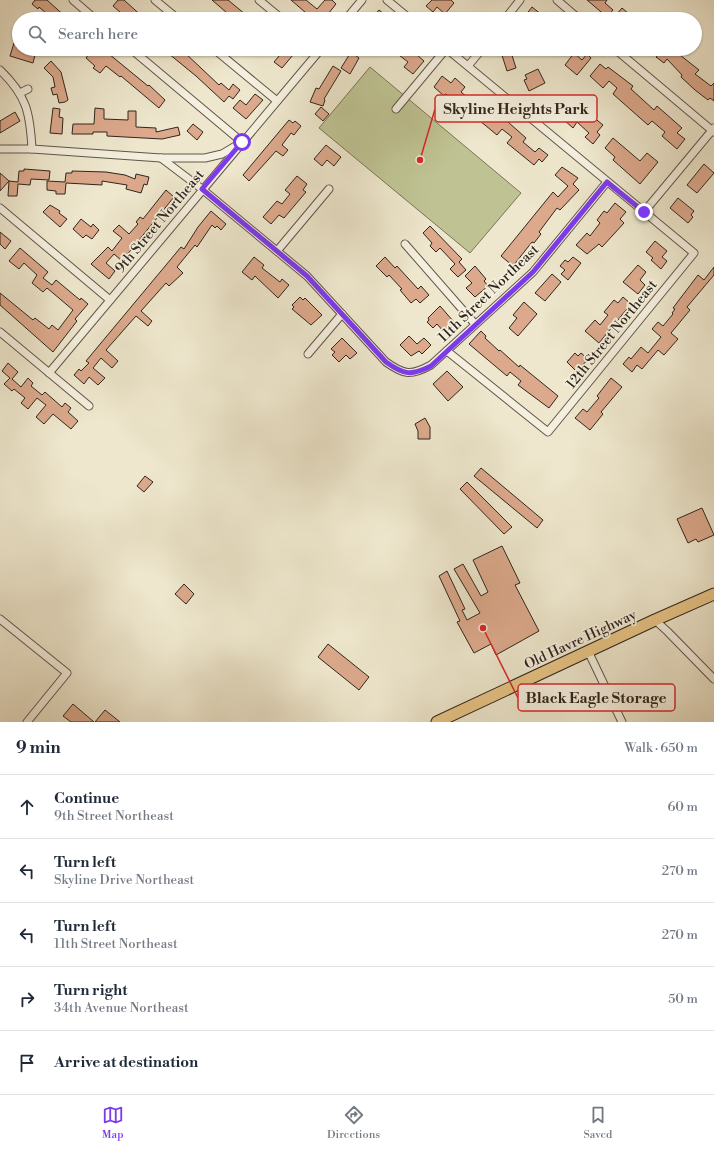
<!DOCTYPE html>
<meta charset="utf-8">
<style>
body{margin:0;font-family:"Libre Bodoni",serif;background:#f2f2f3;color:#1f2937}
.stop{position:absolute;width:12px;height:12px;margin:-9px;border:3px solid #7c3aed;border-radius:50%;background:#fff}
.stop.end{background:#7c3aed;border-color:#fff;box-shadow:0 1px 4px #0008}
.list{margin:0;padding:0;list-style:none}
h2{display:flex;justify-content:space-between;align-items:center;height:52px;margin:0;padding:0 16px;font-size:17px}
h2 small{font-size:13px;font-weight:400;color:#747a83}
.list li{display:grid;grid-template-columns:26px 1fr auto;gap:12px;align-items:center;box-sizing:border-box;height:64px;padding:0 16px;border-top:1px solid #e0e1e3}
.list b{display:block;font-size:15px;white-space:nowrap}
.list p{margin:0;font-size:13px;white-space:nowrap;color:#747a83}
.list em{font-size:13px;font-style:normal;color:#747a83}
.icon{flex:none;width:22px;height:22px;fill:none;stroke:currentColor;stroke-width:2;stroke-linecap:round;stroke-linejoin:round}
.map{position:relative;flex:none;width:714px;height:722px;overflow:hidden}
.search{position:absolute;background:#fff;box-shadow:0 1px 3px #0004;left:12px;right:12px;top:12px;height:44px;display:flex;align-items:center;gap:10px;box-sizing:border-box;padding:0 14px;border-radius:22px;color:#747a83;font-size:15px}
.sheet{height:372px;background:#fff}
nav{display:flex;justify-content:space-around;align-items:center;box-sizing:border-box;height:56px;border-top:1px solid #e0e1e3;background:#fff;font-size:11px;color:#747a83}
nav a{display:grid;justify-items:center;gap:2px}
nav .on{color:#7c3aed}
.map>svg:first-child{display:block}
.green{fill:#bfc393;stroke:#787458}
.building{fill:#dca98c;stroke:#30261c}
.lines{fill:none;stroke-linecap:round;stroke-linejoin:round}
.minor-casing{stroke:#605648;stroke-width:9}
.highway-casing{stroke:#30261c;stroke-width:13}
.minor{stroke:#f4efde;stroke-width:7}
.highway{stroke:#e7c486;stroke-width:11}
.route{stroke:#7c3aed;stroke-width:5}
.labels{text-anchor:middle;stroke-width:3.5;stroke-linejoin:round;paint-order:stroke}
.street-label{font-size:14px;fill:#30261c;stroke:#f4efde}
.leader{fill:none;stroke:#d62828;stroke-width:1.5}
.callout-dot{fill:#d62828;stroke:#f4efde;stroke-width:1.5}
.callout{fill:#f4efde;stroke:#d62828;stroke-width:1.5}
.callout-label{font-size:15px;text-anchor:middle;font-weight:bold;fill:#30261c}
</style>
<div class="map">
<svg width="714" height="722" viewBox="0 0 714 722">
<rect width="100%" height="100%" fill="#eee7cd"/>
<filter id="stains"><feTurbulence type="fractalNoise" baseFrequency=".005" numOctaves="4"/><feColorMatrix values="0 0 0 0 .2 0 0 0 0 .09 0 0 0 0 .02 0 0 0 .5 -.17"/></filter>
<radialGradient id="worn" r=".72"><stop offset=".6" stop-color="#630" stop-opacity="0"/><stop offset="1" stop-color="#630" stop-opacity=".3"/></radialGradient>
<!-- green -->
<path class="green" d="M370 67 521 193 470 253 319 128Z"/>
<!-- building -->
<g class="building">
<path d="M35 0H47L68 19H53L39 7 38 9 32 4Z"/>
<path d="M118 0H124L145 19H128L113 6Z"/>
<path d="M212 0H228L251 19H234Z"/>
<path d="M291 0H306L317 9 325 0H332L336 4 324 19H313Z"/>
<path d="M432 0H451L454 3 445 14 437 7 433 12 426 6Z"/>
<path d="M587 0H607L605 3 613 10 607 17Z"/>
<path d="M532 7 542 15 544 12 553 19H529L525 16Z"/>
<path d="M622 8 635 19H619L615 16Z"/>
<path d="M379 10 390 19H371Z"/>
<path d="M14 43 19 44V49H23L22 51 35 55 33 63 10 56Z"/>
<path d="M83 49H106L110 53 109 54 148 86 149 85 165 100 159 108 121 76 120 77 106 66 100 73 93 68 95 66 86 58 89 54Z"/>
<path d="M163 49H178L183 53 184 52 219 85 221 83 229 90 233 84 240 90 233 99 229 96 224 102 196 76Z"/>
<path d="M271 49H287L293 55 282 68 274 62 279 56Z"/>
<path d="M391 49H422L417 55 424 61 413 74 404 67 408 62Z"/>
<path d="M500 49H510L516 68 507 71Z"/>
<path d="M663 49H685L680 55 699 70 695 74 711 86 714 83V101L710 98 708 100 695 90 681 77 682 75 667 59 664 63 656 57Z"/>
<path d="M351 52 359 58 350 74 341 68Z"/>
<path d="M574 53 582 60 587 54 591 58 577 75 565 65Z"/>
<path d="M51 61 61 72 68 100 65 102 59 103 57 94 53 95 51 88 55 87 53 77 44 68Z"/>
<path d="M600 64 606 69 608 67 633 86 631 89 654 110 657 106 682 128 677 133 685 139 677 149 662 136 665 132 652 121 648 125 613 94 617 88 609 81 603 88 590 76Z"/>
<path d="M333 66 341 71 324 99 325 100 323 106 310 102 316 88 319 89Z"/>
<path d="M538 69 545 83 529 91 524 80 527 79 525 75Z"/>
<path d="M442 76 451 83 455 78 465 87 461 92 473 102 478 97 486 105 482 109 496 120 500 116 508 122 526 138 523 142 535 152 539 148 548 155 542 162 539 159 534 165 507 143 512 137 502 129 497 135 451 97 445 94 444 96 434 87Z"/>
<path d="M255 94 263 100 246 119 233 108 240 100 246 105Z"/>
<path d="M568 103 589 120 592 116 603 125 597 132 600 135 593 144 585 137 589 133 577 122 573 128 564 120 567 117 561 112Z"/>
<path d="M321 107 329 114 323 121 315 114Z"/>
<path d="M53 108 60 109 59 117 63 118 62 134 50 133Z"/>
<path d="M95 108 104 109V119L128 120V111H136V127L156 128V132L178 127 180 135 162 139 107 136V132H93V134H72L73 124H94Z"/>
<path d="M15 112 20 121 0 133V121Z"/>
<path d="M289 120 293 123 295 121 301 126 294 135 291 133 282 145 288 150 283 156 276 151 249 181 243 175Z"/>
<path d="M193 124 203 132 197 140 187 131Z"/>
<path d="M613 138 640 161 647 153 658 162 640 184 613 160 615 157 605 148Z"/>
<path d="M326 145 341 157 334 166 327 160 322 166 314 159Z"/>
<path d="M704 164 714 173 697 193 687 185Z"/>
<path d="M562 167 578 178 573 184 579 190 560 210 557 208 539 232 541 234 534 243 532 242 513 266 501 256 553 192 558 197 568 186 555 175Z"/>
<path d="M24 169 50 171 49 180 31 179 30 185 18 184 17 196H8L9 181 18 182 19 171H24Z"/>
<path d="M72 171 106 172 125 175 135 179 136 174 149 177 147 185 144 184 141 193 126 189 127 185 102 181V185L66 183 65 194H56V191L47 190V181L65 182 66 173H72Z"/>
<path d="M0 173 9 181 0 191Z"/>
<path d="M297 176 307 184 303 190 306 192 284 218 279 215 271 224 263 217 277 201 282 204 290 194 285 190Z"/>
<path d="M166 190 174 197 122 261 114 254 106 263 115 271 109 279 91 264 108 247 112 251 122 238 113 231 119 225 129 234 138 224 136 222 140 217 143 219Z"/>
<path d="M678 198 694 211 691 215 693 217 688 223 670 208Z"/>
<path d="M615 203 626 212 620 219 624 223 602 247 599 244 587 254 576 245 587 233 590 236 600 223 597 220 604 211 607 213Z"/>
<path d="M50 205 60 211 59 213 67 219 60 227 43 212Z"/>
<path d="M211 211 226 224 221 230 217 226 215 228 212 225 197 247 195 245 177 267 183 273 169 286 166 283 141 311 152 321 148 326 136 316 106 350 118 361 112 368 101 358 93 368 105 378 98 385 89 377 84 384 74 375 79 369 81 371 89 363 86 361 181 247 184 249 198 227Z"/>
<path d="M81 219 91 227 93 224 99 230 92 239 86 235 83 238 73 229Z"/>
<path d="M430 226 462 259 459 262 466 270 458 277 450 269 455 264 440 248 436 252 430 246 432 243 423 233Z"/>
<path d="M0 232 11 241 5 249 0 244Z"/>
<path d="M655 241 667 251 662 257 667 261 661 269 651 260 653 258 646 252Z"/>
<path d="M20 248 48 272 43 278 52 285 56 280 80 300 81 298 88 304 75 319 77 321 53 352 0 305V293L33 320 35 318 49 329 52 325 58 330 73 310 47 288 43 292 32 283 37 275 24 263 19 269 9 261Z"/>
<path d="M254 257 264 265 262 268 280 282 282 279 289 285 278 298 255 276 252 280 242 272Z"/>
<path d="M385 257 395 268 397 266 418 289 421 286 429 295 420 303 416 299 411 303 400 290 402 289 389 275 387 277 376 266Z"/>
<path d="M573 257 581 263 568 280 561 274 565 270 560 266 565 260 568 262Z"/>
<path d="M638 265 646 272 640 280 645 285 638 294 623 282Z"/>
<path d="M475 266 486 279 484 281 488 286 475 297 466 288 472 283 465 276Z"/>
<path d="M714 267V275L687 307 690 310 671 333 678 339 664 355 658 350 642 369 637 365 632 372 623 364 629 357 631 359 641 347 648 353 661 337 652 329 658 322 663 326 673 314 672 313 675 309 673 308 698 275 704 280Z"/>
<path d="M552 274 561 282 545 301 535 293Z"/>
<path d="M300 297 303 300 305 298 322 315 311 325 292 309 294 307 292 305Z"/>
<path d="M623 297 631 304 599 343 585 331 595 320 600 325 608 315 604 312 614 300 618 303Z"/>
<path d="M524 302 537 314 518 336 509 328 517 318 513 315Z"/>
<path d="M440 306 454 322 444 332 437 324 433 328 427 322 429 320 428 318Z"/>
<path d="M481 331 486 336 485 338 499 351 500 350 519 367 520 365 558 396 549 408 518 385 521 381 510 372 507 376 469 344Z"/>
<path d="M409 336 417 344 424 338 431 345 422 354 419 351 411 356 400 345Z"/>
<path d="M342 338 357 353 350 359 346 355 339 362 332 355 335 352 331 349Z"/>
<path d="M575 353 578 356 581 353 588 359 577 372 567 362Z"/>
<path d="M8 363 18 372 12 379 21 387 28 378 33 383 31 386 42 395 45 392 62 407 65 403 71 408 68 412 78 421 71 429 53 414 44 424 36 417 46 405 37 398 28 409 21 403 25 398 14 389 12 391 4 384 10 378 2 371Z"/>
<path d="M447 371 463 387 448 401 433 384Z"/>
<path d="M611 378 622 387 601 412 603 414 590 430 575 418 583 409 587 412 599 398 597 396Z"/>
<path d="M425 418 430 427V439H418V431L415 424Z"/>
<path d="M481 468 543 520 537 528 474 476Z"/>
<path d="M145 476 153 482 144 492 137 486Z"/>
<path d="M467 482 512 527 504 534 460 489Z"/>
<path d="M702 508 714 535 698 542 696 539 688 543 677 519Z"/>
<path d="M502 546 520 583 515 585 539 631 496 655 491 644 474 653 457 622 460 621 439 576 447 571 465 609 462 610 467 620 480 613 454 569 463 564 481 596 488 592 473 560Z"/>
<path d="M184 584 194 594 186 604 175 594Z"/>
<path d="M328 644 369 677 359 690 318 657Z"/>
<path d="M73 704 94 722H71L63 716Z"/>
<path d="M105 710 120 722H95Z"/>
</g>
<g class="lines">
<!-- minor casing -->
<g class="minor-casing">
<g id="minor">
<path d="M73 0 95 19"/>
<path d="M155 0 178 19"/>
<path d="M259 0 282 19"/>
<path d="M387 0 410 19"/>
<path d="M557 0 579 19"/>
<path d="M346 19 362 0"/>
<path d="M505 19 520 0"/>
<path d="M131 49 242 142"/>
<path d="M214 49 277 101"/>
<path d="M447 49 694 253 548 432 447 351"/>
<path d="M615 49 714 132"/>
<path d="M468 66 482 49"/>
<path d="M0 70C27 96 30 113 32 149"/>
<path d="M20 93 28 89"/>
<path d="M396 109 446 49"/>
<path d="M0 149H32L161 158H205L222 154 237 145"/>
<path d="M161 158 202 189 307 276 386 362C404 375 411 376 431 365L533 272 607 182"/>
<path d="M0 208 110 300"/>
<path d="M644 212 714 128"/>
<path d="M405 244 475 324"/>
<path d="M277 251 329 189"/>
<path d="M0 332 89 406"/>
<path d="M308 354 342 314"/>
<path d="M49 373 321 49"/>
<path d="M0 619 67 673 27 722"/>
<path d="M655 620 668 632 714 679"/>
<path d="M588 651 622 722"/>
</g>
</g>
<!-- highway casing -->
<g class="highway-casing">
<path id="highway" d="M437 722 655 620 714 594"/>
</g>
<!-- minor -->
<use href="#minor" class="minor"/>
<!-- highway -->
<use href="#highway" class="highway"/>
</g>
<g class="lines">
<!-- route -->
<path class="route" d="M242 142 202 189 307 276 386 362C404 375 411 376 431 366L533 272 607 182 644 212"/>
</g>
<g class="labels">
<!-- street labels -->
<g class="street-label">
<text transform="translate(159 221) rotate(-50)" y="5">9th Street Northeast</text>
<text transform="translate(488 293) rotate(-44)" y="5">11th Street Northeast</text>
<text transform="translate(611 334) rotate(-51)" y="5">12th Street Northeast</text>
<text transform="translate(580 639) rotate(-25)" y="5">Old Havre Highway</text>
</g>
</g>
<!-- callouts -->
<path class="leader" d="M420 160L435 109M483 628L518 698"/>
<g class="callout-dot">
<circle cx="420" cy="160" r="4"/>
<circle cx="483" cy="628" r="4"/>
</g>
<g class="callout">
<rect x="435" y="95" width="162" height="27" rx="4"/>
<rect x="518" y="684" width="157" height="27" rx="4"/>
</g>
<g class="callout-label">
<text x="516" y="114">Skyline Heights Park</text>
<text x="596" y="703">Black Eagle Storage</text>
</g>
<rect width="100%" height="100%" filter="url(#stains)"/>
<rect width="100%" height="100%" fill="url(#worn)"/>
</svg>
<div class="stop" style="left:242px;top:142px"></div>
<div class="stop end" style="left:644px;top:212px"></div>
<div class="search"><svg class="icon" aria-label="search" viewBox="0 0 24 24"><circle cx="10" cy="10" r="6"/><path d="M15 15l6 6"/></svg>Search here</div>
</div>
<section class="sheet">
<h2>9 min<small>Walk · 650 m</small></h2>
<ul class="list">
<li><svg class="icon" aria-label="ahead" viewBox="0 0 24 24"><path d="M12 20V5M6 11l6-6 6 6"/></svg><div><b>Continue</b><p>9th Street Northeast</p></div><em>60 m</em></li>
<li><svg class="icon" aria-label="left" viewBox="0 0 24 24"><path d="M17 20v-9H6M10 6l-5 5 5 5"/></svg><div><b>Turn left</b><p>Skyline Drive Northeast</p></div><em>270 m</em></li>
<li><svg class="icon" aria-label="left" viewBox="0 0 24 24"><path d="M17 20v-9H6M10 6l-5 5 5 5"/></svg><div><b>Turn left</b><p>11th Street Northeast</p></div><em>270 m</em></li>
<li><svg class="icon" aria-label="right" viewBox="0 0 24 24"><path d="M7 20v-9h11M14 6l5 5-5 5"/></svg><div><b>Turn right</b><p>34th Avenue Northeast</p></div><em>50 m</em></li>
<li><svg class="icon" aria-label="arrive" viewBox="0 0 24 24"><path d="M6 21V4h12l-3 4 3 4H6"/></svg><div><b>Arrive at destination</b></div></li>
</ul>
</section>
<nav>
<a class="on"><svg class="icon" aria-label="map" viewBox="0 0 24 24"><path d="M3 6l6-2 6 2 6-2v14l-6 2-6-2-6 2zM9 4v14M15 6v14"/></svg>Map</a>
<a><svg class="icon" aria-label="directions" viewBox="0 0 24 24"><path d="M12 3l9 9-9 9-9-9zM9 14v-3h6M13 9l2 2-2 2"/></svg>Directions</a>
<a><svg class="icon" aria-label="saved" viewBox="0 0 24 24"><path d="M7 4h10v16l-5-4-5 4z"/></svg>Saved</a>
</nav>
